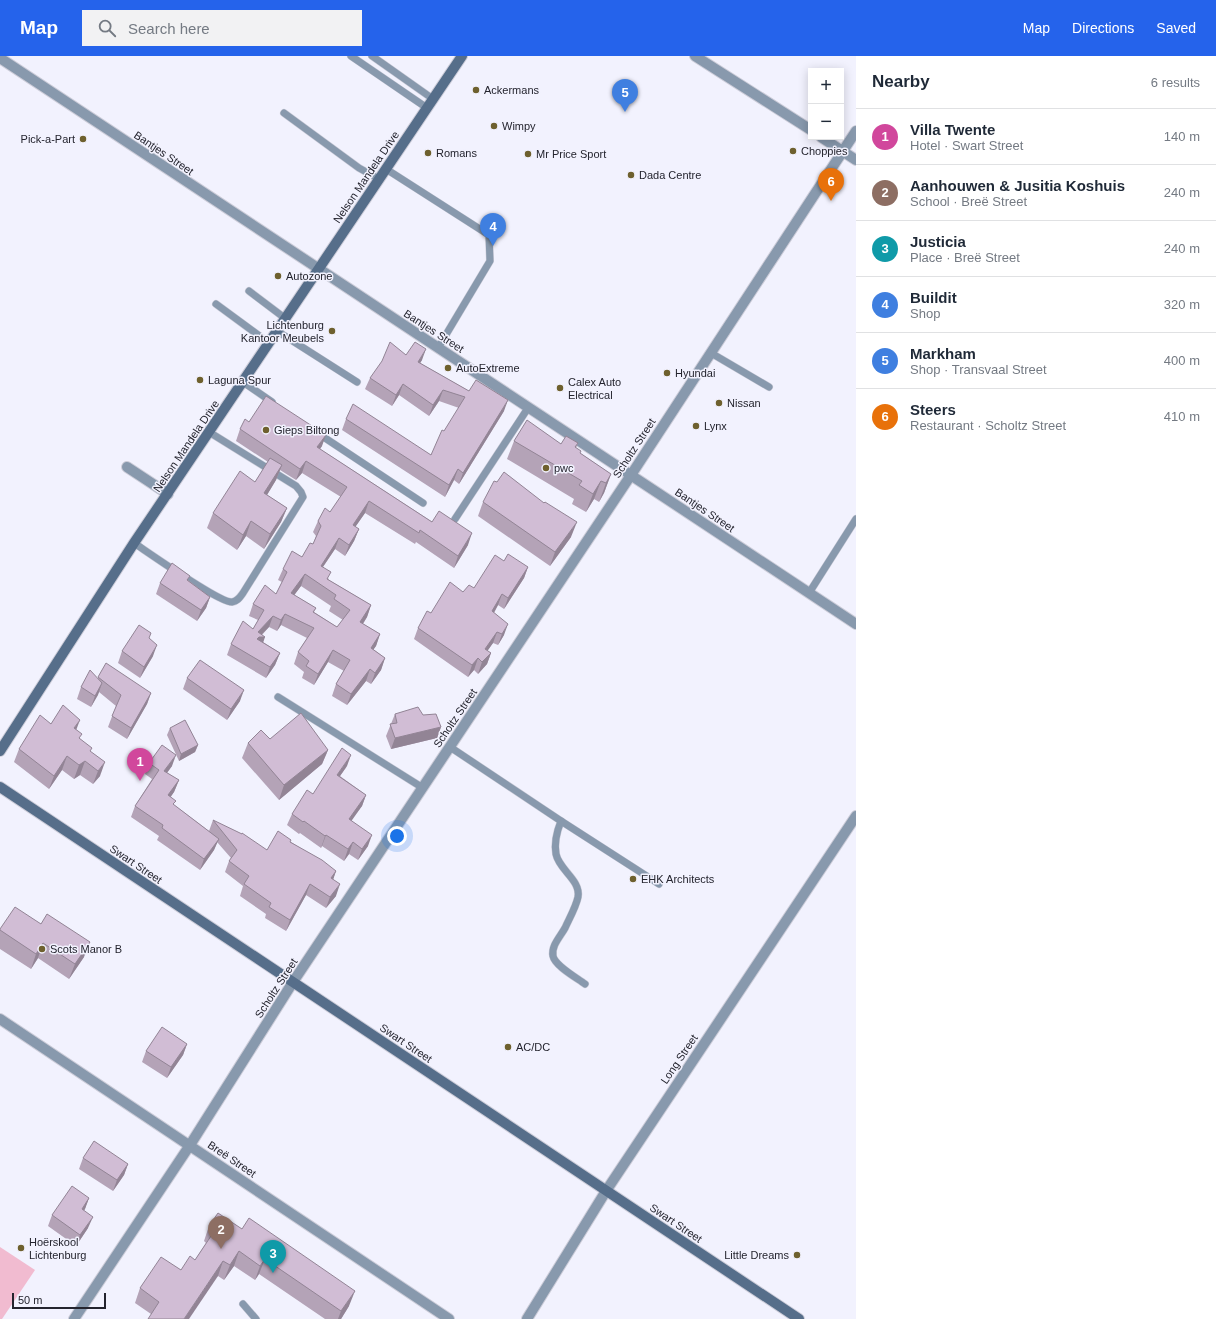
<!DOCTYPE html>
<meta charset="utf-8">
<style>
body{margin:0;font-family:Helvetica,sans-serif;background:#f2f2f3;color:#1f2937}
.controls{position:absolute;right:12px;top:12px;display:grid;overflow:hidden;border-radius:0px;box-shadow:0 2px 10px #0003}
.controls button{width:36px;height:36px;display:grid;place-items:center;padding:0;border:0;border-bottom:1px solid #e0e1e3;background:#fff;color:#1f2937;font:20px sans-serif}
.scale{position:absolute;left:12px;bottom:10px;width:94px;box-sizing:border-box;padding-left:4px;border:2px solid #24242e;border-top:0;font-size:11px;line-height:14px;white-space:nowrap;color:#24242e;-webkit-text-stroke:3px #f2f2fe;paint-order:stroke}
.you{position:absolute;left:397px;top:780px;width:14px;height:14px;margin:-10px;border:3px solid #fff;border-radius:50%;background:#1a73e8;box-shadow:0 0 0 6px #1a73e833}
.badge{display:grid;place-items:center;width:26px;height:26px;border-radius:50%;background:#2563eb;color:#fff;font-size:13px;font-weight:700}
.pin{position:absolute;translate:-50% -33px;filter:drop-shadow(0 1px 2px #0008)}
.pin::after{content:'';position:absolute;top:21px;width:14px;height:12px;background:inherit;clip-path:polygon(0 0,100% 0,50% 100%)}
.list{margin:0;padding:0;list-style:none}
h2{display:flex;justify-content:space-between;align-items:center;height:52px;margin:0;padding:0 16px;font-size:17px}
h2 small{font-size:13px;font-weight:400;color:#747a83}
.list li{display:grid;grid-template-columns:26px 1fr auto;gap:12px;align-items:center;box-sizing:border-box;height:56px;padding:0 16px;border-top:1px solid #e0e1e3}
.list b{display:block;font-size:15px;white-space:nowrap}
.list p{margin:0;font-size:13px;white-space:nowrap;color:#747a83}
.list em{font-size:13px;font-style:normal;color:#747a83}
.icon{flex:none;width:22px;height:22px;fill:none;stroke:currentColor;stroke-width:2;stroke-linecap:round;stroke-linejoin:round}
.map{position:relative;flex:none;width:856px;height:1263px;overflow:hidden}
header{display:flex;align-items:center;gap:24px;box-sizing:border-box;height:56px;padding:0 20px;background:#2563eb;color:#fff}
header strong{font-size:19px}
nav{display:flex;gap:22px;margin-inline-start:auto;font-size:14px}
.search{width:280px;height:36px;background:#f2f2f3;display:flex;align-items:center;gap:10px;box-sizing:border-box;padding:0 14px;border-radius:0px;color:#747a83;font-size:15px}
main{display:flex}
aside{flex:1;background:#fff}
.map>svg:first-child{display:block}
.green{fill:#f1bbd0}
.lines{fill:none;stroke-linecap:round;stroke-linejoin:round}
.lane-casing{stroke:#cdcdd9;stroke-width:8}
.street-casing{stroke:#cdcdd9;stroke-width:12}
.secondary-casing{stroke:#cdcdd9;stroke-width:12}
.lane{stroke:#8899ad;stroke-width:7}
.street{stroke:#8899ad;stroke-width:10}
.secondary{stroke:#566e8a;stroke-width:10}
.wall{fill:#b4a3b7;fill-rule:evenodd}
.shaded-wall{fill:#928495}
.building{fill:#d1bdd5;stroke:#928495;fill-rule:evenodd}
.poi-dot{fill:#6e602e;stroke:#f2f2fe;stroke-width:1.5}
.labels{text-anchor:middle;stroke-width:3;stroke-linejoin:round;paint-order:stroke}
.poi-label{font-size:11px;fill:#24242e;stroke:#f2f2fe;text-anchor:start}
.street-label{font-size:11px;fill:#24242e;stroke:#f2f2fe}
</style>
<header>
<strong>Map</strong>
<div class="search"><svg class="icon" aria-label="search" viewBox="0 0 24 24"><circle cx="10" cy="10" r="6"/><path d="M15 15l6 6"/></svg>Search here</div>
<nav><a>Map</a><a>Directions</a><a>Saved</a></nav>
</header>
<main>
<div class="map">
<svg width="856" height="1263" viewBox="0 0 856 1263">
<rect width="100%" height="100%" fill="#f2f2fe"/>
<!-- green -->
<path class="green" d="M0 1191 35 1214 2 1263H0Z"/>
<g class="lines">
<!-- lane casing -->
<g class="lane-casing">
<g id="lane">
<path d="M351 0 427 52"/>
<path d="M372 0 433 43"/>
<path d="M284 57 359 112 379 123"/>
<path d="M386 113 489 179 490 205 438 292"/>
<path d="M249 235 286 263"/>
<path d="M216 248 269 287"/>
<path d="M277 275 357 326"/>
<path d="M711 297 769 331"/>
<path d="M243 326 272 346"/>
<path d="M319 378 423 447"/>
<path d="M455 463 528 352"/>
<path d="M134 487C149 497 220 547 232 546 238 545 240 541 243 537L303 441 301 436 296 430 209 376"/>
<path d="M809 537 856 463"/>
<path d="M278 641 423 732"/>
<path d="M450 691 561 765 659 828"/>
<path d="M561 765C557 775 554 787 556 798 559 814 581 824 578 841 576 851 569 863 565 872 560 881 551 890 553 900 555 910 577 922 585 928"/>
<path d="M243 1248 256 1263"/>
</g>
</g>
<!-- street casing -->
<g class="street-casing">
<g id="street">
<path d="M695 0 811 74"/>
<path d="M0 2 856 568"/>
<path d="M821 81 856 104"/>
<path d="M127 411 168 438"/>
<path d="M0 963 449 1263"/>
<path d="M74 1263 190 1089 293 926 631 419 856 75"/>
<path d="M527 1263 606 1135 856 760"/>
</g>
</g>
<!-- secondary casing -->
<g class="secondary-casing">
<g id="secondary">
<path d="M0 695 134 487 462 0"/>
<path d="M0 731 799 1263"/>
</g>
</g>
<!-- lane -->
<use href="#lane" class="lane"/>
<!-- street -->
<use href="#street" class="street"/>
<!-- secondary -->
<use href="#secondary" class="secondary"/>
</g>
<!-- wall -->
<g class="wall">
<path d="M406 299 422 304 420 307 504 355 459 428 454 424 445 441 342 374 346 363 431 399 459 352 439 345 429 360 399 339 392 350 365 333 370 322Z"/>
<path d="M249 366 322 390 320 393 468 489 454 512 416 486 415 488 365 457 355 471 359 473 354 485 345 500 335 493 323 511 329 524 371 549 367 561 363 568 380 578 376 590 373 593 385 602 381 614 371 628 366 625 347 649 332 640 336 628 344 615 328 606 314 629 302 622 304 616 294 608 298 596 307 582 281 569 277 575 269 571 262 579 263 586 280 597 275 609 266 622 227 599 231 588 253 573 258 564 249 560 253 548 276 538 282 526 278 524 283 513 302 501 313 488 316 480 313 476 318 465 330 456 341 441 302 417 296 424 280 414 276 424 267 439 287 452 281 466 264 493 246 480 237 494 207 472 213 457 255 426 268 406 236 385 240 373ZM301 530 331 550 329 555 343 564 337 571 314 556 316 552 294 539Z"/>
<path d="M514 385 561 388 578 387 576 392 580 397 611 418 604 437 599 446 594 443 586 456 572 448 574 443 507 403Z"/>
<path d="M483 446 571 481 550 510 478 460Z"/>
<path d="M504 505 528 511 524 522 504 553 498 549 494 557 504 579 498 589 493 587 487 595 491 597 487 608 478 618 474 614 468 621 414 583 418 572 431 557 463 536 474 532Z"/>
<path d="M188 524 210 541 206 552 197 565 156 538 160 527Z"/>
<path d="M149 582 153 600 140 622 118 607 122 595Z"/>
<path d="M98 621 151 637 147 648 127 683 108 671 116 650 99 636 91 651 77 643 81 631 98 622Z"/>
<path d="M187 622 240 645 227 664 183 633Z"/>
<path d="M395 658 423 659 441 671 437 682 391 693 386 680Z"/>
<path d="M51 668 76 674 80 683 90 695 100 720 93 728 80 719 74 723 62 714 49 733 14 706 19 693Z"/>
<path d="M170 672 198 689 195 696 179 705 167 679Z"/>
<path d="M248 687 328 694 322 708 279 744 242 702Z"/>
<path d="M149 707 172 710 167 717 179 724 174 736 170 741 174 749 209 775 213 764 267 794 291 786 336 815 333 823 336 840 326 852 306 839 286 875 265 862 266 858 240 840 243 830 225 816 229 805 231 802 217 786 214 794 200 814 157 784 159 780 131 761 135 750 152 723 145 718Z"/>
<path d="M347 710 340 720 366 739 362 750 351 764 368 790 358 804 349 798 344 805 322 790 321 792 300 777 299 778 287 769 292 758Z"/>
<path d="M0 873 84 901 69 923 38 902 31 913 0 893Z"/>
<path d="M187 988 183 999 167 1022 142 1006 146 995Z"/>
<path d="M83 1102 128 1108 124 1119 113 1135 79 1113Z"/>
<path d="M89 1142 84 1155 88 1172 76 1190 48 1170 52 1159Z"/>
<path d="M209 1170 349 1250 341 1263H325L259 1218 255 1224 234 1210 224 1224 218 1220 151 1258 135 1247 140 1232 181 1214 195 1204 206 1187 204 1185Z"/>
</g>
<!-- shaded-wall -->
<g class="shaded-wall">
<path d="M426 293 422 304 414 317 418 306Z"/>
<path d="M403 328 399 339 392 350 396 339Z"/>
<path d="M443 334 439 345 429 360 433 349Z"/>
<path d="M508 344 504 355 459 428 463 417Z"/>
<path d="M326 379 322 390 313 403 317 391Z"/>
<path d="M306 405 302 417 296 424 300 413Z"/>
<path d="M282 409 276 424 259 452 264 437Z"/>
<path d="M458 413 454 424 445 441 449 429Z"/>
<path d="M611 418 604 437 599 446 606 427Z"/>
<path d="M601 425 594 443 586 456 593 438Z"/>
<path d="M369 445 365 457 349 480 353 469Z"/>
<path d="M287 452 281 466 264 493 270 478Z"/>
<path d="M251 465 246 480 237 494 243 479Z"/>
<path d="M577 466 571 481 550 510 555 496Z"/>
<path d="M359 473 354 485 345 500 349 489Z"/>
<path d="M472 477 468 489 454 512 458 500Z"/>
<path d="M339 482 335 493 316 521 321 510Z"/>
<path d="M528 511 524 522 504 553 508 542Z"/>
<path d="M305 518 301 530 287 549 291 537Z"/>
<path d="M502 538 498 549 488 567 492 555Z"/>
<path d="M210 541 206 552 197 565 201 554Z"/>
<path d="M371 549 367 561 356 578 360 566Z"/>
<path d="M285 558 281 569 277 575 281 564Z"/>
<path d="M273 560 269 571 259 581H265L261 593H254L258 576Z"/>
<path d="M508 568 504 579 498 589 502 578Z"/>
<path d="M497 576 493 587 481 604 485 593Z"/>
<path d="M380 578 376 590 367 603 371 592Z"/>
<path d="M157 589 153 600 140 622 144 611Z"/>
<path d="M333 594 328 606 314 629 318 618Z"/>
<path d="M280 597 275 609 266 622 270 611Z"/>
<path d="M491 597 487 608 478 618 482 606Z"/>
<path d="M385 602 381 614 371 628 375 617Z"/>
<path d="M478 602 474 614 468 621 472 609Z"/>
<path d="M370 613 366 625 347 649 351 638Z"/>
<path d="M102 627 98 639 91 651 95 640Z"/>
<path d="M244 634 240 645 227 664 231 653Z"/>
<path d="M151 637 147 648 127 683 131 672Z"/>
<path d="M80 664 75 677 74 672Z"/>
<path d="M441 671 437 682 391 693 395 682Z"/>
<path d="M198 689 195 696 179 705 181 698Z"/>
<path d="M328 694 322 708 279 744 284 729Z"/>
<path d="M176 699 172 710 160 726 164 715Z"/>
<path d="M351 699 347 710 333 730 337 719Z"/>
<path d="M67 700 62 714 49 733 54 720Z"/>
<path d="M85 705 80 719 74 723 79 709Z"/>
<path d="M105 706 100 720 93 728 98 715Z"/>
<path d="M179 724 174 736 164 751 168 739Z"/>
<path d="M366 739 362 750 345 774 349 763Z"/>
<path d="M326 779 322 790 321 792 325 780Z"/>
<path d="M372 779 368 790 358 804 362 793Z"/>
<path d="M219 783 214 794 200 814 204 803Z"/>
<path d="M353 786 349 798 344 805 348 793Z"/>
<path d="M336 815 332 827 331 822Z"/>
<path d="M310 828 306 839 286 875 290 864Z"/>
<path d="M340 828 336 840 326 852 330 841Z"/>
<path d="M90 886 84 901 69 923 75 908Z"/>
<path d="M43 887 38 902 31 913 36 898Z"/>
<path d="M187 988 183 999 167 1022 171 1011Z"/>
<path d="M128 1108 124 1119 113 1135 117 1124Z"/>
<path d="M89 1142 85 1153 77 1164 82 1153Z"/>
<path d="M93 1161 88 1172 76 1190 80 1179Z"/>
<path d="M239 1195 234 1210 224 1224 230 1209Z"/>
<path d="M265 1203 259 1218 255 1224 260 1210Z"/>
<path d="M223 1205 218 1220 189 1263H184Z"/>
<path d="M355 1235 349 1250 341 1263H338L341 1255Z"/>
</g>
<!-- building -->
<g class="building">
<path d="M390 286 406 299 415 286 426 293 418 306 469 335 476 324 508 344 463 417 458 413 449 429 346 363 353 348 431 399 442 374 444 375 465 341 443 334 433 349 403 328 396 339 370 322 382 305Z"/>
<path d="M266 340 326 379 317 391 432 466 439 455 472 477 458 500 420 474 419 477 369 445 353 469 359 473 349 489 339 482 321 510 331 516 327 523 371 549 360 566 380 578 371 592 385 602 375 617 370 613 351 638 336 628 350 604 333 594 318 618 306 610 309 605 298 596 314 572 285 558 281 564 273 560 258 576 265 581H259L257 583 280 597 270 611 231 588 243 565 253 573 264 554 253 548 265 529 276 538 287 516 283 513 292 495 302 501 310 487 313 488 321 470 318 465 325 452 330 456 347 431 306 405 300 413 240 373 245 363 249 366ZM305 518 336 539 334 543 350 554 337 571 313 556 316 552 291 537Z"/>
<path d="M527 364 561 388 566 380 578 387 575 391 581 395 580 397 611 418 606 427 601 425 593 438 579 429 582 425 514 385Z"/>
<path d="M270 402 282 409 264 437 287 452 270 478 251 465 243 479 213 457 240 415 255 426Z"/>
<path d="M504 416 544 447 545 446 577 466 555 496 483 446 494 425 497 426Z"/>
<path d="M508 498 528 511 508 542 502 538 492 555 508 568 502 578 497 576 485 593 491 597 482 606 478 602 472 609 418 572 427 555 431 557 450 526 463 536 469 529 474 532 495 499 504 505Z"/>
<path d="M172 507 190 520 187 524 210 541 201 554 160 527Z"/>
<path d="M139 569 151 577 149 582 157 589 144 611 122 595Z"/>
<path d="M200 604 244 634 231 653 187 622Z"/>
<path d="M106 607 151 637 131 672 112 660 121 639 98 621Z"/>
<path d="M90 614 102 627 95 640 81 631Z"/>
<path d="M63 649 80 664 74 672 82 678 79 682 92 692 90 695 105 706 98 715 85 705 79 709 67 700 54 720 19 693 40 659 51 668Z"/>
<path d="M418 651 423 659 436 658 441 671 395 682 390 668 397 667 395 658Z"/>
<path d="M301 657 328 694 284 729 248 687 261 674 270 683Z"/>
<path d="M185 664 198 689 181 698 170 672Z"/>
<path d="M162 689 176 699 164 715 179 724 168 739 176 745 173 748 219 783 204 803 162 772 163 769 135 750 159 714 149 707Z"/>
<path d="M342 692 351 699 337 719 366 739 349 763 372 779 362 793 353 786 348 793 326 779 325 780 304 765 303 766 292 758 307 734 313 738Z"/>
<path d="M213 764 242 778V777L267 794 278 775 291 784 290 786 322 804 336 815 331 822 340 828 330 841 310 828 290 864 269 851 271 847 244 828 249 820 229 805 237 794Z"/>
<path d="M15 851 41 868 47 858 90 886 75 908 43 887 36 898 0 874V873Z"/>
<path d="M162 971 187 988 171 1011 146 995Z"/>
<path d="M94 1085 128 1108 117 1124 83 1102Z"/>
<path d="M72 1130 89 1142 82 1153 93 1161 80 1179 52 1159Z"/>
<path d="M218 1157 242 1173 249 1162 355 1235 341 1255 265 1203 260 1210 239 1195 230 1209 223 1205 184 1263H148L159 1246 140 1232 161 1201 181 1214 190 1200 195 1204 215 1174 209 1170Z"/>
</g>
<!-- markers -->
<g class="poi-dot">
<circle cx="476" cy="34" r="4"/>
<circle cx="494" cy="70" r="4"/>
<circle cx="83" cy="83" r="4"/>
<circle cx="793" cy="95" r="4"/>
<circle cx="428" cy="97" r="4"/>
<circle cx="528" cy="98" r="4"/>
<circle cx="631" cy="119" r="4"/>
<circle cx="278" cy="220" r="4"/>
<circle cx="332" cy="275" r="4"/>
<circle cx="448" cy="312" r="4"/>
<circle cx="667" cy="317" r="4"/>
<circle cx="200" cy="324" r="4"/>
<circle cx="560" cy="332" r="4"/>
<circle cx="719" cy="347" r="4"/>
<circle cx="696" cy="370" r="4"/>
<circle cx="266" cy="374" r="4"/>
<circle cx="546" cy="412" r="4"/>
<circle cx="633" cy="823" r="4"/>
<circle cx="42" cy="893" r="4"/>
<circle cx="508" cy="991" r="4"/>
<circle cx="21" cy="1192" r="4"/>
<circle cx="797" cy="1199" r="4"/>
</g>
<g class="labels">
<!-- poi labels -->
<g class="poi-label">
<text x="484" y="38">Ackermans</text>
<text x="502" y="74">Wimpy</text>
<text x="75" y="87" text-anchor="end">Pick-a-Part</text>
<text x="801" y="99">Choppies</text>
<text x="436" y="101">Romans</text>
<text x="536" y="102">Mr Price Sport</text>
<text x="639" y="123">Dada Centre</text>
<text x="286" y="224">Autozone</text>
<text x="324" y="273" text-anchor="end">Lichtenburg<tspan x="324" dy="13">Kantoor Meubels</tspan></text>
<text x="456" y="316">AutoExtreme</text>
<text x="675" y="321">Hyundai</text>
<text x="208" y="328">Laguna Spur</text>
<text x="568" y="330">Calex Auto<tspan x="568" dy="13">Electrical</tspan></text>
<text x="727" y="351">Nissan</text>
<text x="704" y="374">Lynx</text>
<text x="274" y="378">Gieps Biltong</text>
<text x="554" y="416">pwc</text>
<text x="641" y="827">EHK Architects</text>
<text x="50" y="897">Scots Manor B</text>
<text x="516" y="995">AC/DC</text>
<text x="29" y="1190">Hoërskool<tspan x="29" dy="13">Lichtenburg</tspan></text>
<text x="789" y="1203" text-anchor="end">Little Dreams</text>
</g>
<!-- street labels -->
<g class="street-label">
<text transform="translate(164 97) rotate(34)" y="4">Bantjes Street</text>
<text transform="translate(366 121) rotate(-56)" y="4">Nelson Mandela Drive</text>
<text transform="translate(434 275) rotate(33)" y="4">Bantjes Street</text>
<text transform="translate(186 390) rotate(-56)" y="4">Nelson Mandela Drive</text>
<text transform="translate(634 392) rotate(-57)" y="4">Scholtz Street</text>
<text transform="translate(705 454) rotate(34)" y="4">Bantjes Street</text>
<text transform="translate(455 662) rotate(-56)" y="4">Scholtz Street</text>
<text transform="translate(136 808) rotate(34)" y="4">Swart Street</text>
<text transform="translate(276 932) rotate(-57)" y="4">Scholtz Street</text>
<text transform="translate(406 987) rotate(34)" y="4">Swart Street</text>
<text transform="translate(679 1003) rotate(-56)" y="4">Long Street</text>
<text transform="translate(232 1103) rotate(34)" y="4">Breë Street</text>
<text transform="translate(676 1167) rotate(34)" y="4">Swart Street</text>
</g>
</g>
</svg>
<div class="controls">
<button>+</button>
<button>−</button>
</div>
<div class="scale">50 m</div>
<div class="you"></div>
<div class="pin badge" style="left:140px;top:725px;background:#d1479c">1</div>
<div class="pin badge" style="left:221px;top:1193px;background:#8d6e63">2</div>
<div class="pin badge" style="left:273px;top:1217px;background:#0f9aa8">3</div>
<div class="pin badge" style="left:493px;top:190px;background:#3f7fe0">4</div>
<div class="pin badge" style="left:625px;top:56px;background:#3f7fe0">5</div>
<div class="pin badge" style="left:831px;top:145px;background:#e8710a">6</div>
</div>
<aside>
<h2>Nearby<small>6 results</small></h2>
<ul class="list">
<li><span class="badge" style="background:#d1479c">1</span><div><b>Villa Twente</b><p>Hotel · Swart Street</p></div><em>140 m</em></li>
<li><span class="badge" style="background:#8d6e63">2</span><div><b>Aanhouwen &amp; Jusitia Koshuis</b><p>School · Breë Street</p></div><em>240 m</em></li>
<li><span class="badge" style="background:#0f9aa8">3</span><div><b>Justicia</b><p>Place · Breë Street</p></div><em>240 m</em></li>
<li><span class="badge" style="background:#3f7fe0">4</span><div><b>Buildit</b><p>Shop</p></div><em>320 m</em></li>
<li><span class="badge" style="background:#3f7fe0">5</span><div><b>Markham</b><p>Shop · Transvaal Street</p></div><em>400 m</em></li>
<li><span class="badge" style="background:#e8710a">6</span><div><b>Steers</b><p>Restaurant · Scholtz Street</p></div><em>410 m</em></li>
</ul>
</aside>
</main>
